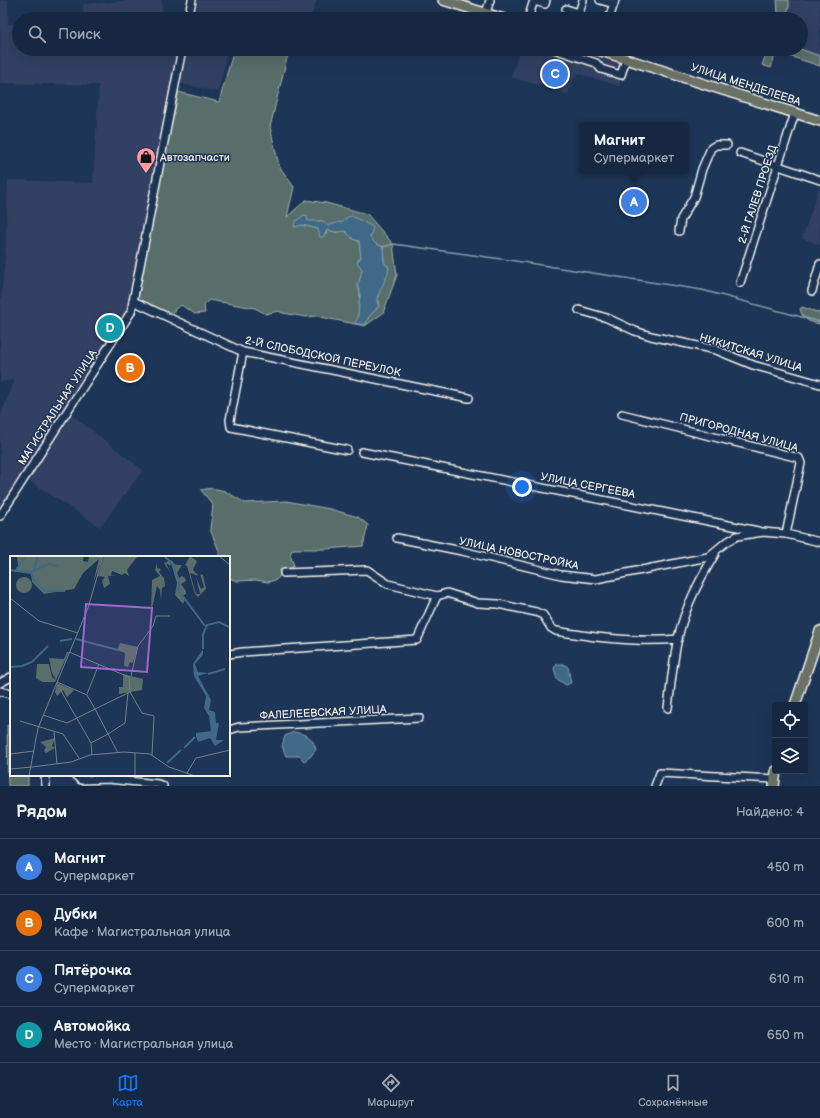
<!DOCTYPE html>
<html lang="ru">
<meta charset="utf-8">
<style>
body{margin:0;font-family:"Balsamiq Sans",sans-serif;background:#1f3048;color:#f1f3f6}
.controls{position:absolute;right:12px;bottom:12px;display:grid;overflow:hidden;border-radius:4px;box-shadow:0 4px 16px #0002}
.controls button{width:36px;height:36px;display:grid;place-items:center;padding:0;border:0;border-bottom:1px solid #35445a;background:#162841;color:#f1f3f6;font:20px sans-serif}
.you{position:absolute;left:522px;top:487px;width:14px;height:14px;margin:-10px;border:3px solid #fff;border-radius:50%;background:#1a73e8;box-shadow:0 0 0 6px #1a73e833}
.badge{display:grid;place-items:center;width:26px;height:26px;border-radius:50%;background:#1a73e8;color:#fff;font-size:13px;font-weight:700}
.pin{position:absolute;translate:-50% -50%;border:2px solid #fff;box-shadow:0 1px 4px #0006}
.popup{position:absolute;left:579px;top:122px;width:110px;height:52px;box-sizing:border-box;display:grid;place-content:center;border-radius:4px;background:#162841;filter:drop-shadow(0 1px 3px #0005);font-size:13px;white-space:nowrap;color:#9ea6b1}
.popup b{font-size:15px;color:#f1f3f6}
.popup::after{content:'';position:absolute;left:50%;top:100%;margin-left:-8px;border:8px solid transparent;border-top-color:#162841}
.list{margin:0;padding:0;list-style:none}
h2{display:flex;justify-content:space-between;align-items:center;height:52px;margin:0;padding:0 16px;font-size:17px}
h2 small{font-size:13px;font-weight:400;color:#9ea6b1}
.list li{display:grid;grid-template-columns:26px 1fr auto;gap:12px;align-items:center;box-sizing:border-box;height:56px;padding:0 16px;border-top:1px solid #35445a}
.list b{display:block;font-size:15px;white-space:nowrap}
.list p{margin:0;font-size:13px;white-space:nowrap;color:#9ea6b1}
.list em{font-size:13px;font-style:normal;color:#9ea6b1}
.icon{flex:none;width:22px;height:22px;fill:none;stroke:currentColor;stroke-width:2;stroke-linecap:round;stroke-linejoin:round}
.map{position:relative;flex:none;width:820px;height:786px;overflow:hidden}
.search{position:absolute;background:#162841;box-shadow:0 4px 16px #0002;left:12px;right:12px;top:12px;height:44px;display:flex;align-items:center;gap:10px;box-sizing:border-box;padding:0 14px;border-radius:22px;color:#9ea6b1;font-size:15px}
.sheet{height:276px;background:#162841}
nav{display:flex;justify-content:space-around;align-items:center;box-sizing:border-box;height:56px;border-top:1px solid #35445a;background:#162841;font-size:11px;color:#9ea6b1}
nav a{display:grid;justify-items:center;gap:2px}
nav .on{color:#1a73e8}
.map>svg:first-child{display:block}
.built{fill:#304164}
.green{fill:#596e6a;stroke:#a6b0a9;fill-rule:evenodd}
.water{fill:#3f6987;stroke:#879fae}
.lines{fill:none;stroke-linecap:round;stroke-linejoin:round}
.stream{stroke:#879fae;stroke-width:1.5}
.minor-casing{stroke:#f4f1e8;stroke-width:10}
.major-casing{stroke:#f4f1e8;stroke-width:12}
.minor{stroke:#1d3557;stroke-width:7}
.major{stroke:#6a7166;stroke-width:9}
.labels{text-anchor:middle;stroke-width:3;stroke-linejoin:round;paint-order:stroke}
.street-label{font-size:11px;fill:#f4f1e8;stroke:#1d3557}
.poi-label{font-size:11px;fill:#f4f1e8;stroke:#1d3557;text-anchor:start}
.inset-river{fill:none;stroke:#3f6987;stroke-width:2}
.inset-road{fill:none;stroke:#738091;stroke-width:1}
.view{fill:#9f67cb;fill-opacity:0.15;stroke:#9f67cb;stroke-width:2}
.inset-edge{fill:none;stroke:#f4f1e8;stroke-width:2}
</style>
<div class="map">
<svg width="820" height="786" viewBox="0 0 820 786">
<rect width="100%" height="100%" fill="#1d3557"/>
<filter id="ink" filterUnits="userSpaceOnUse"><feTurbulence type="fractalNoise" baseFrequency=".025" numOctaves="2"/><feDisplacementMap in="SourceGraphic" scale="8" xChannelSelector="R" yChannelSelector="G"/><feConvolveMatrix kernelMatrix="1 2 1 2 8 2 1 2 1" color-interpolation-filters="sRGB"/></filter>
<g filter="url(#ink)">
<!-- built -->
<g class="built">
<path d="M0 0H8V24H19V49H181L131 312 68 412 143 470 100 527 25 478 0 516V416L15 380 0 382V307L5 259 8 180 93 183 99 85 0 83Z"/>
<path d="M140 0H162V19H83V4Z"/>
<path d="M197 0H317L310 19H193Z"/>
<path d="M789 0H820V67L776 52 777 49H801V19H786L789 7Z"/>
<path d="M186 49H228L218 92 179 83Z"/>
<path d="M520 49H583L626 63 619 86 576 73 568 94 511 77Z"/>
<path d="M819 188H820V245L802 238Z"/>
</g>
<!-- green -->
<g class="green">
<path d="M777 0H789V7L785 19H777L778 16Z"/>
<path d="M234 49H270L288 54 270 127 279 166 294 187 287 217 306 200 326 203 367 214 393 244 397 275 383 313 365 326 316 316 306 317 283 313 278 311 266 314 255 308 209 300 204 305 205 313 195 314 181 305 175 309 172 316 134 300 178 92 219 102ZM307 220 308 222 322 221 328 226 339 223 372 228 370 238 376 244 383 247 384 262 388 266C388 281 374 292 379 306L368 318 367 322 357 320C359 314 358 310 359 304 360 295 361 293 357 285 363 275 364 270 358 260L361 257 359 241 353 239 345 231 336 232 327 230 326 234 318 229 302 225Z"/>
<path d="M768 49H777L771 68 762 65Z"/>
<path d="M778 49H800L820 56V66L777 52Z"/>
<path d="M802 307 820 313V324C810 322 803 321 800 309Z"/>
<path d="M212 488 225 491 245 503 286 501 330 509 358 517 368 525 363 546 325 549H293L290 554 294 566 286 570 276 580 268 582 256 580 237 581 229 578V557H219V551L210 529 213 505 201 490Z"/>
<path d="M7 725H11V775H28V786H8Z"/>
</g>
<!-- water -->
<g class="water">
<path d="M304 215 307 216 308 221H323L328 226 339 222 342 223 347 217 352 216 373 227 370 238 376 244 383 247 384 262 389 268 388 273 377 298V302L379 306 368 318 366 324H358L355 323C360 315 358 312 359 304 360 294 362 294 357 285L360 279 362 269 357 262 361 257 359 241 353 239 345 231 336 232 327 230 323 237H320L318 229 302 225 294 227 295 222Z"/>
<path d="M557 664H563L568 667 571 683 566 685 557 679 554 668Z"/>
<path d="M293 732C306 734 312 736 316 749L311 756 304 761 299 756H286L282 746 285 736Z"/>
</g>
<g class="lines">
<!-- stream -->
<path class="stream" d="M383 247 393 244 509 260 702 290 820 322"/>
<!-- minor casing -->
<g class="minor-casing">
<g id="minor">
<path d="M600 0 614 4"/>
<path d="M534 1 545 4 546 0"/>
<path d="M566 9 579 13 583 0"/>
<path d="M486 13 490 0"/>
<path d="M188 19 192 0"/>
<path d="M528 19 534 0"/>
<path d="M609 19 615 0"/>
<path d="M554 49 596 63 601 69 621 75 626 59"/>
<path d="M740 153 820 180"/>
<path d="M679 231 681 219 694 197 702 169 711 148 716 145H727"/>
<path d="M740 283 795 113"/>
<path d="M812 291 820 264"/>
<path d="M133 301 243 352 469 398"/>
<path d="M579 310 607 318 635 331 651 336 716 350 753 365 820 384"/>
<path d="M243 352 230 420 231 427 347 450"/>
<path d="M622 414 799 458 801 463 786 534"/>
<path d="M362 452 758 531"/>
<path d="M0 516 131 312 182 49"/>
<path d="M397 538 462 551 561 575 596 579 708 557 725 543 737 536 763 532 786 534 820 542"/>
<path d="M437 596 447 593 478 603 498 604 536 612 543 615 551 628 556 631C596 638 638 643 678 639"/>
<path d="M229 654 243 652 417 640 437 596 388 584 367 570 284 573"/>
<path d="M0 683 11 677"/>
<path d="M0 691 11 694"/>
<path d="M668 708C671 685 673 661 678 638 685 607 699 581 715 554"/>
<path d="M229 730 239 727 419 718"/>
<path d="M45 775 46 786"/>
<path d="M75 775 81 780 108 779 158 784 163 786"/>
<path d="M655 786 660 773 775 779"/>
</g>
</g>
<!-- major casing -->
<g class="major-casing">
<g id="major">
<path d="M443 0 504 19"/>
<path d="M595 49 820 121"/>
<path d="M795 705 820 631"/>
<path d="M774 786 776 771"/>
</g>
</g>
<!-- minor -->
<use href="#minor" class="minor"/>
<!-- major -->
<use href="#major" class="major"/>
</g>
</g>
<!-- icons -->
<defs>
<g id="shop-pin" transform="scale(1)"><path d="M0 17L-7.5 6A9.5 9.5 0 1 1 7.5 6Z" fill="#ff9aa2" stroke="#1d3557"/><path d="M-5-2.5h2.3a2.7 3.5 0 0 1 5.4 0H5L5.5 6h-11ZM-1.5-2.5h3a1.5 2.3 0 0 0-3 0Z" fill="#111"/></g>
</defs>
<g fill-rule="evenodd">
<use href="#shop-pin" x="146" y="157"/>
</g>
<g class="labels">
<!-- street labels -->
<g class="street-label">
<text transform="translate(746 84) rotate(18)" y="4">УЛИЦА МЕНДЕЛЕЕВА</text>
<text transform="translate(757 194) rotate(-72)" y="4">2-Й ГАЛЕВ ПРОЕЗД</text>
<text transform="translate(751 352) rotate(17)" y="4">НИКИТСКАЯ УЛИЦА</text>
<text transform="translate(323 356) rotate(12)" y="4">2-Й СЛОБОДСКОЙ ПЕРЕУЛОК</text>
<text transform="translate(57 407) rotate(-57)" y="4">МАГИСТРАЛЬНАЯ УЛИЦА</text>
<text transform="translate(739 432) rotate(15)" y="4">ПРИГОРОДНАЯ УЛИЦА</text>
<text transform="translate(588 485) rotate(11)" y="4">УЛИЦА СЕРГЕЕВА</text>
<text transform="translate(519 553) rotate(12)" y="4">УЛИЦА НОВОСТРОЙКА</text>
<text transform="translate(323 712) rotate(-3)" y="4">ФАЛЕЛЕЕВСКАЯ УЛИЦА</text>
</g>
<!-- poi labels -->
<g class="poi-label">
<text x="160" y="161">Автозапчасти</text>
</g>
</g>
<!-- overview -->
<g transform="translate(10 556)">
<rect width="220" height="220" fill="#1d3557"/>
<path d="M7 0H74L73 5 78 6 79 0H93L83 27 89 3 73 17 64 33 34 38 22 26 21 16H4L8 10ZM94 0H125L127 1 117 14 119 20 115 17 112 19 102 15 101 19H107L98 20 100 28 94 32 92 25 95 21 88 20ZM180 0 187 5 183 14 189 20 180 17 186 38H190L186 21 191 33 194 31 190 18 193 19 196 33 188 41 185 38 177 10 175 9ZM161 4 166 9H172L167 17 169 22 172 20 175 22 176 25 171 28 176 35V38L171 40 175 43 173 48 165 39 167 27 161 7 160 10 156 7 160 16 154 7ZM147 7V12L151 13 149 16 154 22 155 30 152 32 151 44 150 34 147 30 141 57 142 24 150 20 145 14ZM6 29a8 8 0 1 1 16 0a8 8 0 1 1-16 0ZM110 87 128 91 123 107 120 106 118 111 114 110 115 97 107 94ZM57 96H59L45 126H32L26 122 27 108H39L42 121 46 124 42 117 39 102 54 103ZM113 118 133 123 132 134 109 138V131H113ZM47 127 64 134 57 141 53 134 47 140 45 136ZM45 182 42 190 45 192 36 197 34 195 36 191 30 186Z" fill="#596e6a"/>
<path d="M193 93V99L185 108 188 116 198 117 188 120 201 144 199 154 205 156 206 167H209L206 184H214L205 190 200 182 188 186 186 180V177L201 175 199 160 194 152 196 140 184 120 183 108Z" fill="#3f6987"/>
<path class="inset-river" d="M154 0 163 8 169 25V35L195 70M0 14 21 17 25 26 35 35H55M6 14 16 0M24 14 28 0M21 16 39 8 48 10M66 83 108 94M50 85 62 83M193 93V78L197 69 209 66 219 71M0 111 12 110 22 106 38 90M198 118 215 113M174 192 185 181M157 207 171 194"/>
<path class="inset-road" d="M209 0 220 9M0 42 29 65 68 77M220 73V99M59 96 119 121 120 136 132 157 144 160 142 199M121 120 128 90 143 70 146 60H160M47 126 77 139 85 153 120 136M50 133 81 187 82 199M77 138 89 108M33 159 57 167 85 153 108 197M10 165 53 178 69 202M44 176 47 208M98 178 115 167 118 137M81 187 98 178M125 197V220M0 198 24 195M22 211 61 206 80 199 114 196 140 198 159 211 185 220M0 213 22 211M177 217 186 202 220 194M19 220 28 172 78 52 93 0"/>
<path class="view" d="M76 48 142 52 137 116 71 111Z"/>
<rect width="220" height="220" class="inset-edge"/>
</g>
</svg>
<div class="controls">
<button><svg class="icon" aria-label="locate" viewBox="0 0 24 24"><circle cx="12" cy="12" r="6"/><path d="M12 2v4M12 18v4M2 12h4M18 12h4"/></svg></button>
<button><svg class="icon" aria-label="layers" viewBox="0 0 24 24"><path d="M12 4l9 5-9 5-9-5zM3 14l9 5 9-5"/></svg></button>
</div>
<div class="you"></div>
<div class="pin badge" style="left:634px;top:202px;background:#3f7fe0">A</div>
<div class="popup"><b>Магнит</b>Супермаркет</div>
<div class="pin badge" style="left:130px;top:368px;background:#e8710a">B</div>
<div class="pin badge" style="left:555px;top:74px;background:#3f7fe0">C</div>
<div class="pin badge" style="left:110px;top:328px;background:#0f9aa8">D</div>
<div class="search"><svg class="icon" aria-label="search" viewBox="0 0 24 24"><circle cx="10" cy="10" r="6"/><path d="M15 15l6 6"/></svg>Поиск</div>
</div>
<section class="sheet">
<h2>Рядом<small>Найдено: 4</small></h2>
<ul class="list">
<li><span class="badge" style="background:#3f7fe0">A</span><div><b>Магнит</b><p>Супермаркет</p></div><em>450 m</em></li>
<li><span class="badge" style="background:#e8710a">B</span><div><b>Дубки</b><p>Кафе · Магистральная улица</p></div><em>600 m</em></li>
<li><span class="badge" style="background:#3f7fe0">C</span><div><b>Пятёрочка</b><p>Супермаркет</p></div><em>610 m</em></li>
<li><span class="badge" style="background:#0f9aa8">D</span><div><b>Автомойка</b><p>Место · Магистральная улица</p></div><em>650 m</em></li>
</ul>
</section>
<nav>
<a class="on"><svg class="icon" aria-label="map" viewBox="0 0 24 24"><path d="M3 6l6-2 6 2 6-2v14l-6 2-6-2-6 2zM9 4v14M15 6v14"/></svg>Карта</a>
<a><svg class="icon" aria-label="directions" viewBox="0 0 24 24"><path d="M12 3l9 9-9 9-9-9zM9 14v-3h6M13 9l2 2-2 2"/></svg>Маршрут</a>
<a><svg class="icon" aria-label="saved" viewBox="0 0 24 24"><path d="M7 4h10v16l-5-4-5 4z"/></svg>Сохранённые</a>
</nav>
